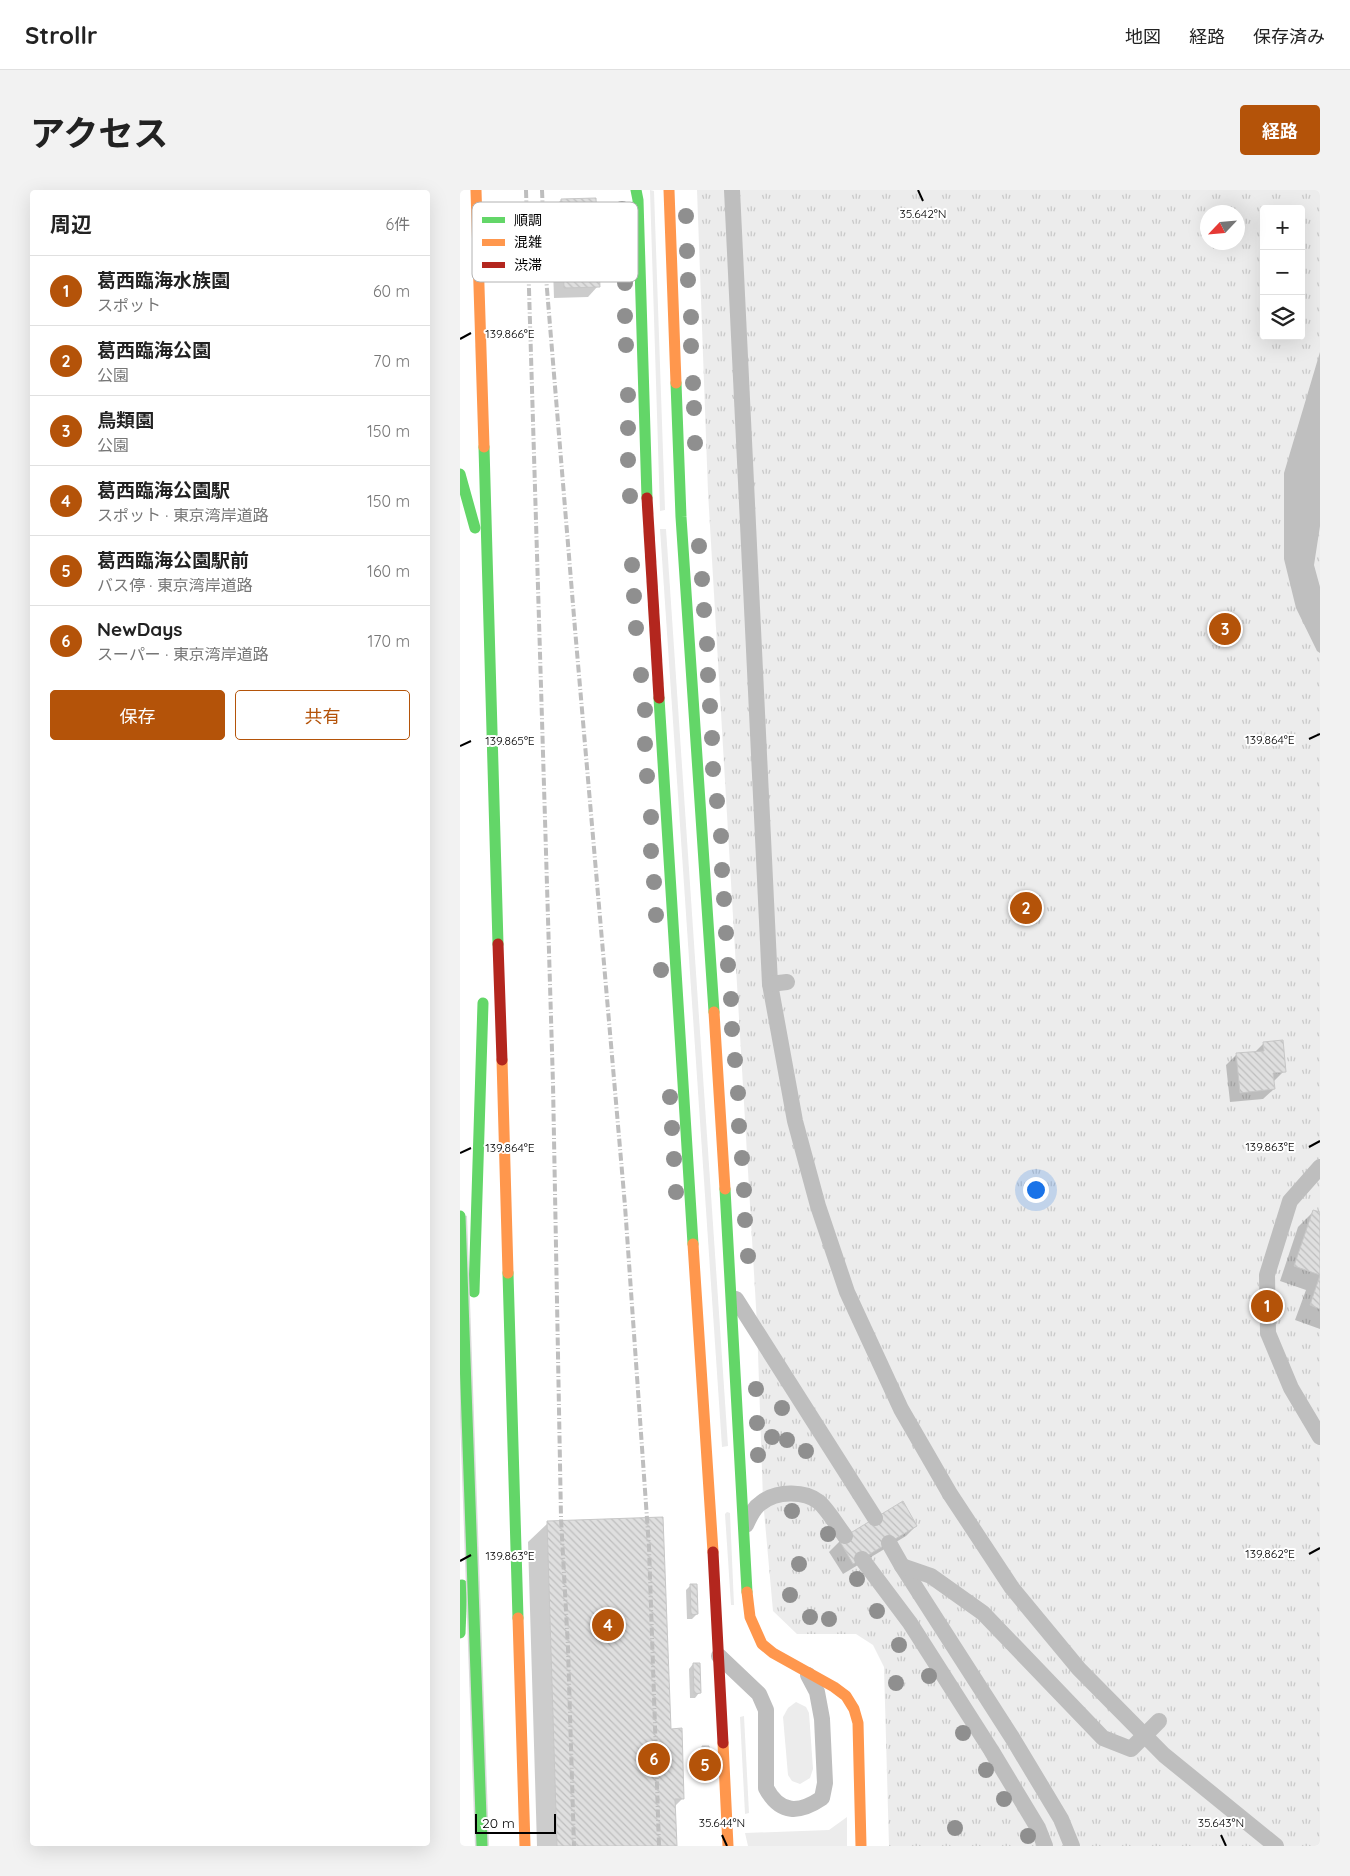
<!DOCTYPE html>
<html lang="ja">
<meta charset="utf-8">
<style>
body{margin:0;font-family:Quicksand,"Noto Sans JP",sans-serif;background:#f2f2f2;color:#222}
.controls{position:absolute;right:15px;top:15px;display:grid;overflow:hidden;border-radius:5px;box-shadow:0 5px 20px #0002}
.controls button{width:45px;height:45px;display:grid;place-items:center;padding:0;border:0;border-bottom:1px solid #e0e0e0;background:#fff;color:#222;font:25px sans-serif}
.compass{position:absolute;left:740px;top:15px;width:45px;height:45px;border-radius:50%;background:#fff;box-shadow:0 5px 20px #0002;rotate:244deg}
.scale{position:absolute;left:15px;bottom:12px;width:81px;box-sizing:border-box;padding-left:5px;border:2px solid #000;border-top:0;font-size:14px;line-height:18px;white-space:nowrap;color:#000;-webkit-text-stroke:4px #fff;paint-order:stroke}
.you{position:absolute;left:575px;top:999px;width:18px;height:18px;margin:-12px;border:4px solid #fff;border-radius:50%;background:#1a73e8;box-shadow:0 0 0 8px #1a73e833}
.badge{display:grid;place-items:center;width:32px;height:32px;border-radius:50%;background:#b45309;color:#fff;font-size:16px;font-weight:700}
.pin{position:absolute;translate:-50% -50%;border:2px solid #fff;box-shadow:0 1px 5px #0006}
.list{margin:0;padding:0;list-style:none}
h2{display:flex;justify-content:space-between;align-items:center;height:65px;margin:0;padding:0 20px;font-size:21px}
h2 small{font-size:16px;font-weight:400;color:#767676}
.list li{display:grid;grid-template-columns:32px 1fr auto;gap:15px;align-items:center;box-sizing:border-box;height:70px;padding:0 20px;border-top:1px solid #e0e0e0}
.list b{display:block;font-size:19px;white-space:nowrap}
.list p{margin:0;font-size:16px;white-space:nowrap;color:#767676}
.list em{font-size:16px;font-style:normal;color:#767676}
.actions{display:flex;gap:10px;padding:15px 20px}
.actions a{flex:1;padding:11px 0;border:1px solid #b45309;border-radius:5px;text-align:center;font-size:18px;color:#b45309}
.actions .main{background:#b45309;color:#fff}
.icon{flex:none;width:28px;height:28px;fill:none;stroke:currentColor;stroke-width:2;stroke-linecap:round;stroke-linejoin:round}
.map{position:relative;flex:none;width:860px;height:1656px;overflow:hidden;border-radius:5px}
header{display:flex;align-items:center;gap:30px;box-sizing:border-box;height:70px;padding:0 25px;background:#fff;border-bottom:1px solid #e0e0e0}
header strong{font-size:24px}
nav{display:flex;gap:28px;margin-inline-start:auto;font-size:18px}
.intro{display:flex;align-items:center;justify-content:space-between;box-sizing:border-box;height:120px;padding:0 30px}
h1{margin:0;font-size:35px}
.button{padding:12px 22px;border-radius:5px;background:#b45309;color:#fff;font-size:18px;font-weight:700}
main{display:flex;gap:30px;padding:0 30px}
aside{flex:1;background:#fff;border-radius:5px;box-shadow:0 5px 20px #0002}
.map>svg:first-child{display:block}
.grass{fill:#ececec}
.park{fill:url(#park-tufts);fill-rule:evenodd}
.water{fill:#bfbfbf}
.shadow{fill:#0003}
.building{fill:url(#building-back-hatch);stroke:#c7c7c7}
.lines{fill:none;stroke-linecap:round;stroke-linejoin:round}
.lane{stroke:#bebebe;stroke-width:16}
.fast{stroke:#63d668;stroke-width:11}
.slow{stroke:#ff974d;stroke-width:11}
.jam{stroke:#b3261e;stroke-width:11}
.rail{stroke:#bebebe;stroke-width:4;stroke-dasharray:8 2.5 1 2.5;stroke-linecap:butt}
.fast-bridge-casing{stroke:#dbdbdb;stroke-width:14;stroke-linecap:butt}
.fast-bridge{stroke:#63d668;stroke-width:11}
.tree{fill:#8f8f8f}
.ticks{fill:none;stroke:#000;stroke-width:2}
.key{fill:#fff;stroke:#b2b2b2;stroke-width:1}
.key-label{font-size:14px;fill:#000}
.ticks-label{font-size:12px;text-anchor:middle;fill:#000;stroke:#fff;stroke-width:4;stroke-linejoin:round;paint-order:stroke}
</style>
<header>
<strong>Strollr</strong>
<nav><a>地図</a><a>経路</a><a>保存済み</a></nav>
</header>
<div class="intro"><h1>アクセス</h1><a class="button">経路</a></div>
<main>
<aside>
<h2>周辺<small>6件</small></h2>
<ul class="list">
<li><span class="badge">1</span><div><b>葛西臨海水族園</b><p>スポット</p></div><em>60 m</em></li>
<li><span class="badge">2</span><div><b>葛西臨海公園</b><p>公園</p></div><em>70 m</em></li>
<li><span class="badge">3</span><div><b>鳥類園</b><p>公園</p></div><em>150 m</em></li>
<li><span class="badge">4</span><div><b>葛西臨海公園駅</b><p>スポット · 東京湾岸道路</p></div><em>150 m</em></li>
<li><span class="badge">5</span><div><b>葛西臨海公園駅前</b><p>バス停 · 東京湾岸道路</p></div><em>160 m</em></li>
<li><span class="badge">6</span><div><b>NewDays</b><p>スーパー · 東京湾岸道路</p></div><em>170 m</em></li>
</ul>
<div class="actions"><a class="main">保存</a><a>共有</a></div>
</aside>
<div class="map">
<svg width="860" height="1656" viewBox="0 0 860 1656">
<defs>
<pattern id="park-tufts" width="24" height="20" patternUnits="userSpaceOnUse" patternTransform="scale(1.25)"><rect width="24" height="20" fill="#ececec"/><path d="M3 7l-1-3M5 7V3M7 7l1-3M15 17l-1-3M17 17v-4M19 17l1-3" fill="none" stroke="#c9c9c9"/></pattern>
<pattern id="building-back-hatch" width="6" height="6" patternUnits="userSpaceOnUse" patternTransform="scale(1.25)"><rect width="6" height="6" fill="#dfdfdf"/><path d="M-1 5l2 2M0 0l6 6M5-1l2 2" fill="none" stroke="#bebebe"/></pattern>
</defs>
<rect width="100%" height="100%" fill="#fff"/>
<!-- grass -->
<g class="grass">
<path d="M190 0 194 1 205 320 200 321Z"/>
<path d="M200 339H206L268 1256 262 1257Z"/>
<path d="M267 1322 270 1323 274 1415H271L265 1324Z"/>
<path d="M336 1512 346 1517 349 1523 353 1579 350 1588 340 1594 332 1591 328 1585 323 1527 328 1518Z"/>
<path d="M284 1526 289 1623 285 1624 280 1527Z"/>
<path d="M387 1627V1656H288L285 1643 369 1640Z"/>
</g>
<!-- park -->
<path class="park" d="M237 0H860V1656H429L424 1477 413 1455 396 1444H337L313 1421 303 1310 297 1134 248 302ZM804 19H841V146H804ZM748 22H778V52H748Z"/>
<!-- water -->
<path class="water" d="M860 162V336L854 375 860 397V463L857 461 836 418 824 369V283Z"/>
<!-- shadow -->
<g class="shadow">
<path d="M101 10 138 96 128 107 94 108 91 20Z"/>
<path d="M804 853 824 881 813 892 814 899 803 909 770 912 766 875 776 865 794 863Z"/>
<path d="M854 1021 860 1024V1139L835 1130 846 1100 820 1091 838 1037Z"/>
<path d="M88 1333 210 1540 223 1608 214 1617 215 1656H77L68 1352Z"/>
<path d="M456 1336 446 1346 383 1384 369 1362 380 1351Z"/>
<path d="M231 1395 237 1424 232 1429H227L226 1400Z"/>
<path d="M233 1474 239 1503 235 1508H230L229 1479Z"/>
<path d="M243 1558 249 1586 244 1591 239 1592 238 1562Z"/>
</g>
<!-- building -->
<g class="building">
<path d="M136 8 140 97 104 98 101 9Z"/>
<path d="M823 850 826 882 813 883 815 899 780 903 776 863 804 861 803 852Z"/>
<path d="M853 1020 860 1022V1085L834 1076Z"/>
<path d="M860 1085V1119L850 1115Z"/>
<path d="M443 1311 457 1336 393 1374 379 1350Z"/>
<path d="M203 1327 211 1539 222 1538 224 1609H215L217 1656H97L87 1331Z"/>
<path d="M230 1394H237L238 1424 231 1425Z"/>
<path d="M233 1473H240L241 1503 234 1504Z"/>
<path d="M242 1556H249L250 1587H243Z"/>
</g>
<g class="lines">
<!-- lane -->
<g class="lane">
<path d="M272 0 310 794 335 931 358 1016 387 1102 441 1219 490 1304 552 1398 619 1479 704 1565 816 1656"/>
<path d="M310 794 327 792"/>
<path d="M860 977 830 1011 807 1085 808 1143 831 1198 860 1247"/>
<path d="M276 1109 415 1328"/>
<path d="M286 1335C290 1327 293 1318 301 1313 316 1301 344 1300 359 1312 368 1320 378 1337 385 1346"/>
<path d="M429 1353 442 1376 553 1549 601 1629 612 1656"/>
<path d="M402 1369 450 1433 531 1560 578 1638 585 1656"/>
<path d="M442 1376 471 1386 523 1423 643 1548 671 1559 699 1531"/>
<path d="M259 1466 299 1504 306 1520V1598C320 1625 340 1623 362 1608L365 1593 362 1529 357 1502 348 1485"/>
</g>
<!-- fast -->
<g class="fast">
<path d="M176 0 178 10 187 308"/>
<path d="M216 193 221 327 254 822"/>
<path d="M24 257 38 754"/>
<path d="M0 284 15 338"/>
<path d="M199 508 233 1054"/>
<path d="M265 999 287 1402"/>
<path d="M48 1083 58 1428"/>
<path d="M14 1102 23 813"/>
<path d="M0 1443 2 1395"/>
</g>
<!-- slow -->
<g class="slow">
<path d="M16 0 24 257"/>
<path d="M209 0 216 193"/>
<path d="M254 822 265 999"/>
<path d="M42 870 48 1083"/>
<path d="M233 1054 253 1362"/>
<path d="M287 1402 290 1427 302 1454 313 1463 374 1497 386 1506 394 1519 398 1533 401 1656"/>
<path d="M58 1428 65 1656"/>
<path d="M263 1553 268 1656"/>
</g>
<!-- jam -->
<g class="jam">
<path d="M187 308 199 508"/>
<path d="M38 754 42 870"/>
<path d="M253 1362 263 1553"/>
</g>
<!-- rail -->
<g class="rail">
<path d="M66 0 93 894 101 1328 108 1458 114 1656"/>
<path d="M82 0 85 75 115 439 165 1016 189 1357 199 1656"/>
</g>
<!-- fast-bridge casing -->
<g class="fast-bridge-casing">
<path id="fast-bridge" d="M0 1026 22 1656"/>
</g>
<!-- fast-bridge -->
<use href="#fast-bridge" class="fast-bridge"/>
</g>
<!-- trees -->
<g class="tree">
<circle cx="162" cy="19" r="8"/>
<circle cx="226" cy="26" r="8"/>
<circle cx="227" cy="61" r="8"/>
<circle cx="228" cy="90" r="8"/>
<circle cx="165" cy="93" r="8"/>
<circle cx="165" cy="126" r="8"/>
<circle cx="231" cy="127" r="8"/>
<circle cx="166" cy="155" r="8"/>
<circle cx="231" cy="156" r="8"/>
<circle cx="233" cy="193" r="8"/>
<circle cx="168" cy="205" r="8"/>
<circle cx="234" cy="218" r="8"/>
<circle cx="168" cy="238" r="8"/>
<circle cx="235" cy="253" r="8"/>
<circle cx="168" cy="270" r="8"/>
<circle cx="170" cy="306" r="8"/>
<circle cx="239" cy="356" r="8"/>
<circle cx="172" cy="375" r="8"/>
<circle cx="242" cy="389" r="8"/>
<circle cx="174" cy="406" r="8"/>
<circle cx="244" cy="420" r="8"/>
<circle cx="176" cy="438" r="8"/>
<circle cx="247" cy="454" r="8"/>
<circle cx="181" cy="485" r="8"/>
<circle cx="248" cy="485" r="8"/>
<circle cx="250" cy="516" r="8"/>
<circle cx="185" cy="520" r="8"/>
<circle cx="252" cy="548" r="8"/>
<circle cx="185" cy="554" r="8"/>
<circle cx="253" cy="579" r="8"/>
<circle cx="187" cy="586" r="8"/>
<circle cx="257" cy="611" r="8"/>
<circle cx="191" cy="627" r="8"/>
<circle cx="261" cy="646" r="8"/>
<circle cx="191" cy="661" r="8"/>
<circle cx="262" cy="680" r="8"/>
<circle cx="194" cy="692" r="8"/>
<circle cx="264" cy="709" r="8"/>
<circle cx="196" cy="725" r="8"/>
<circle cx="266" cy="743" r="8"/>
<circle cx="268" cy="775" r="8"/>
<circle cx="201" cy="780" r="8"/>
<circle cx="271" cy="809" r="8"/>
<circle cx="272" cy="839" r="8"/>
<circle cx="275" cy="870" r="8"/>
<circle cx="278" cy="903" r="8"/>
<circle cx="210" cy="907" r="8"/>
<circle cx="279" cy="936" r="8"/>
<circle cx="212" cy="938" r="8"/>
<circle cx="282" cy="968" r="8"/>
<circle cx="214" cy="969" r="8"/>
<circle cx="284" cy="1000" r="8"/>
<circle cx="216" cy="1002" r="8"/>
<circle cx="285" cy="1030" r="8"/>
<circle cx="288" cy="1066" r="8"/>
<circle cx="296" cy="1199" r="8"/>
<circle cx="322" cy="1218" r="8"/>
<circle cx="297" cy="1233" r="8"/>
<circle cx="312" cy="1247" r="8"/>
<circle cx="327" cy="1250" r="8"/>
<circle cx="346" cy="1261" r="8"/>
<circle cx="298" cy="1265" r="8"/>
<circle cx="332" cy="1321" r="8"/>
<circle cx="368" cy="1344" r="8"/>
<circle cx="339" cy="1374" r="8"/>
<circle cx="397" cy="1389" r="8"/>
<circle cx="330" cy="1405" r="8"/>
<circle cx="417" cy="1421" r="8"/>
<circle cx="350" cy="1427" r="8"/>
<circle cx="369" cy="1429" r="8"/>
<circle cx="439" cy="1455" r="8"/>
<circle cx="469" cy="1486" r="8"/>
<circle cx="436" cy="1493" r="8"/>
<circle cx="503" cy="1543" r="8"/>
<circle cx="526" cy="1580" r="8"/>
<circle cx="544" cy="1609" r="8"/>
<circle cx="495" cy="1638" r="8"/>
<circle cx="568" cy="1646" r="8"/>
</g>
<!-- ticks -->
<path class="ticks" d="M458 0 463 11M0 149 11 143M849 549 860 544M0 556 11 551M849 957 860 951M0 963 11 958M849 1364 860 1358M0 1371 11 1365M262 1645 267 1656M761 1645 766 1656"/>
<!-- legend -->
<rect x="12" y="12" width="166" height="80" rx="8" class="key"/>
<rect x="22" y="27" width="23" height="6" fill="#63d668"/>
<rect x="22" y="49" width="23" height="7" fill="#ff974d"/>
<rect x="22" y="72" width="23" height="6" fill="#b3261e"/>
<g class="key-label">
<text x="54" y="35">順調</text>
<text x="54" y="57">混雑</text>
<text x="54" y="80">渋滞</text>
</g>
<g class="ticks-label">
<text x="463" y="28">35.642°N</text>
<text x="50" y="148">139.866°E</text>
<text x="810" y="554">139.864°E</text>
<text x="50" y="555">139.865°E</text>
<text x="810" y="961">139.863°E</text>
<text x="50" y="962">139.864°E</text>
<text x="810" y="1368">139.862°E</text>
<text x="50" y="1370">139.863°E</text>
<text x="262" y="1637">35.644°N</text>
<text x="761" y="1637">35.643°N</text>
</g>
</svg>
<div class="controls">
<button>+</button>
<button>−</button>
<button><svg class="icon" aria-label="layers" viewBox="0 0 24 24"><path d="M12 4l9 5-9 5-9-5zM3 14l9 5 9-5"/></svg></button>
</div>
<svg class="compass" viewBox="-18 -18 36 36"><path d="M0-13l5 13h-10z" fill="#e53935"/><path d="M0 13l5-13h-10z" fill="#767676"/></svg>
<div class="scale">20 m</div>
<div class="you"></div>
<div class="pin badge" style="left:807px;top:1116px">1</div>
<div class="pin badge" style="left:566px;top:718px">2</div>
<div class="pin badge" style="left:765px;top:439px">3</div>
<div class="pin badge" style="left:148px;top:1435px">4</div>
<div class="pin badge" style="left:245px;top:1575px">5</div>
<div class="pin badge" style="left:194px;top:1569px">6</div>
</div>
</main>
